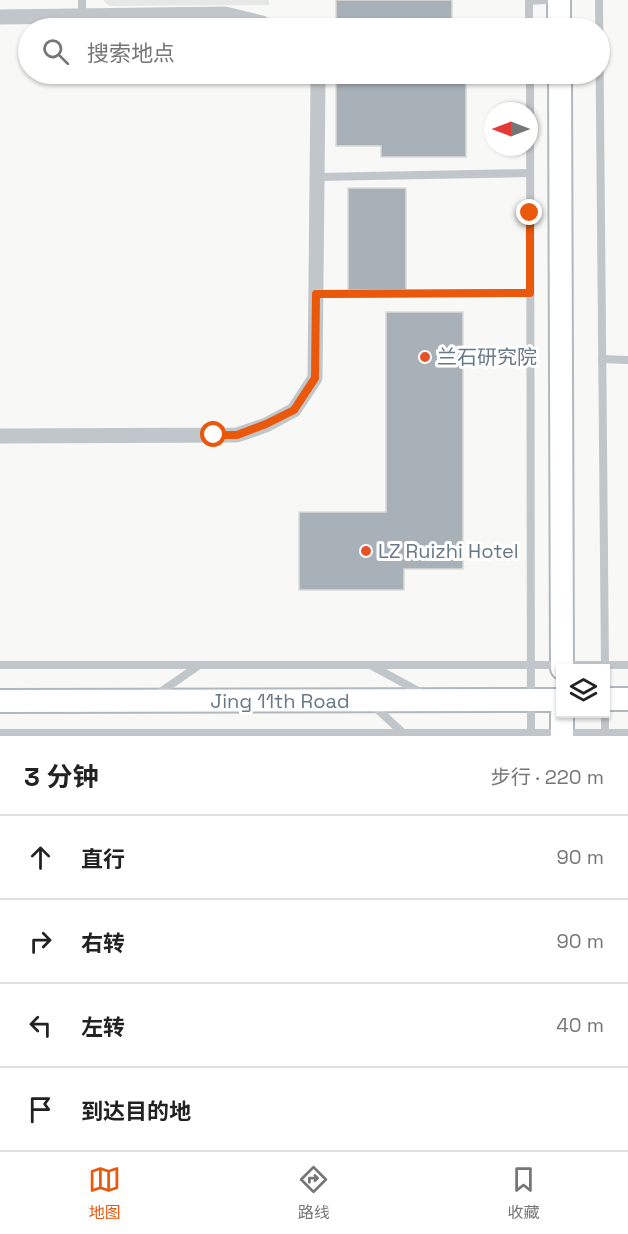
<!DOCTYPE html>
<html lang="zh">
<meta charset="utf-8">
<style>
body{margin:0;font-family:"Space Grotesk","Noto Sans SC",sans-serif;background:#f2f2f2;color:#222}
.controls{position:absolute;right:18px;bottom:18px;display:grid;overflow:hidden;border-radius:0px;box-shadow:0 2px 4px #0004}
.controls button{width:54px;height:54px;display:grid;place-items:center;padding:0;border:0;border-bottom:2px solid #e0e0e0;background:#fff;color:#222;font:30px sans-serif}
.compass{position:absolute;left:484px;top:102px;width:54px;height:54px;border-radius:50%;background:#fff;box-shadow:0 2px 4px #0004;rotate:270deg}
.stop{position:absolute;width:18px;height:18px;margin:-14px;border:4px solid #ea580c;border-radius:50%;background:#fff}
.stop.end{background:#ea580c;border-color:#fff;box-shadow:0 2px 6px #0008}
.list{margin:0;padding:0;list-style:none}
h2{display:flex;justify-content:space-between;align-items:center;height:78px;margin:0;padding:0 24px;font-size:26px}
h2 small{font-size:20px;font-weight:400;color:#767676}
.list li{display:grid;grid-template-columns:39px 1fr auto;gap:18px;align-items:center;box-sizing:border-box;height:84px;padding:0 24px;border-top:2px solid #e0e0e0}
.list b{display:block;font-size:22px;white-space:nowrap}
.list em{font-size:20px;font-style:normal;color:#767676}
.icon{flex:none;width:33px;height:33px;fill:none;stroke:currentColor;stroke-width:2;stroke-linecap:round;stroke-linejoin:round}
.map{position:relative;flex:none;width:628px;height:736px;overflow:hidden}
.search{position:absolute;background:#fff;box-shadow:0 2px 4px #0004;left:18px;right:18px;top:18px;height:66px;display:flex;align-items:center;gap:15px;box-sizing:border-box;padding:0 21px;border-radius:33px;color:#767676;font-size:22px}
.sheet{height:414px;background:#fff}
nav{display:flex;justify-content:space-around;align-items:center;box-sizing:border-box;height:84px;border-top:2px solid #e0e0e0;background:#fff;font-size:16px;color:#767676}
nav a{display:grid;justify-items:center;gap:3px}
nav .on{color:#ea580c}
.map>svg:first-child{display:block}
.built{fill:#e6e7e7}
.building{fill:#a8b1b7;stroke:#dadad8;stroke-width:1.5}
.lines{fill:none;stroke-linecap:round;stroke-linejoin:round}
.secondary-casing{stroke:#b1b8bd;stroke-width:26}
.lane{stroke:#c1c6ca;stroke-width:8}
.street{stroke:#c1c6ca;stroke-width:15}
.secondary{stroke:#fff;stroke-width:22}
.route{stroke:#ea580c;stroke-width:8}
.poi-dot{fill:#e55329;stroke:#fff;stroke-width:2}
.labels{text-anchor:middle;stroke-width:6;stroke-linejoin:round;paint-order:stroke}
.poi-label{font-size:20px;fill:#677987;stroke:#fff;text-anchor:start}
.street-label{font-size:20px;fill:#677987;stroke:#fff}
</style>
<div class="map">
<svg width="628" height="736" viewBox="0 0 628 736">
<rect width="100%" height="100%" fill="#f8f8f6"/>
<!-- built -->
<path class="built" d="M103 0H269V5L109 6Z"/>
<!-- building -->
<g class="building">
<rect x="336" y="0" width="116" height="28"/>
<path d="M336 74H466V157H381V146H336Z"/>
<rect x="348" y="188" width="58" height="102"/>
<path d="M386 312H463V569H404V590H299V512H386Z"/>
</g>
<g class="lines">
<!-- secondary casing -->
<g class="secondary-casing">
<g id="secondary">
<path d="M559 0V28"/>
<path d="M560 74 562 668"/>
<path d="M606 699H628"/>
<path d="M0 701 560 700"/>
<path d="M562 714V736"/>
</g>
</g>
<!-- lane -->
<g class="lane">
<path d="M529 0V28"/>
<path d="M599 0 605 668"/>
<path d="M529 1 545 0"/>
<path d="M82 16V0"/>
<path d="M530 74 531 736"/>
<path d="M317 177 530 173"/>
<path d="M316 294 530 293"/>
<path d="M602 359 628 360"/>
<path d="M0 665H628"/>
<path d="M372 666 422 693"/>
<path d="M156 695 198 666"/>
<path d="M374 706 403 733"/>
<path d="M605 714V736"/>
<path d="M0 733H628"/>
</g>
<!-- street -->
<g class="street">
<path d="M0 17 225 14 262 23 270 28"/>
<path d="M0 436 237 435 266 425 294 410 315 378 318 83 312 74"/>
</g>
<!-- secondary -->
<use href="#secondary" class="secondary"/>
</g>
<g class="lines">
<!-- route -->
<path class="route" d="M214 435H237L266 424 294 410 315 378 316 294 530 293V213"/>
</g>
<!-- markers -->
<g class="poi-dot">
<circle cx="425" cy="357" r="6"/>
<circle cx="366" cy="551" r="6"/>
</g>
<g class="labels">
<!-- poi labels -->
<g class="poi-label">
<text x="437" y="364">兰石研究院</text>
<text x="378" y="558">LZ Ruizhi Hotel</text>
</g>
<!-- street labels -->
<g class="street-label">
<text x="280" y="708">Jing 11th Road</text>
</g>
</g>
</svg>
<div class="controls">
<button><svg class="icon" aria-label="layers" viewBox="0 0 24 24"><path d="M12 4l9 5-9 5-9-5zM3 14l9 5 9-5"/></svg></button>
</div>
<svg class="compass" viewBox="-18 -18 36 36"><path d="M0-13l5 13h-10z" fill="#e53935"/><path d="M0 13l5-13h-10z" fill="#767676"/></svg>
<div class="stop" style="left:214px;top:435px"></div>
<div class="stop end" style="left:530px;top:213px"></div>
<div class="search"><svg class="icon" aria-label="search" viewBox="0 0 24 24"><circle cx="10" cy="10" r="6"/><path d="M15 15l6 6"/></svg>搜索地点</div>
</div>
<section class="sheet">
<h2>3 分钟<small>步行 · 220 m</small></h2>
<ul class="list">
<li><svg class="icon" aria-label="ahead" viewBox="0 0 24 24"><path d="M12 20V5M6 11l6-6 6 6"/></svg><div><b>直行</b></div><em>90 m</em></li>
<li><svg class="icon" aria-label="right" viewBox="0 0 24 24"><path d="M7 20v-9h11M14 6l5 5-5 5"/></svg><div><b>右转</b></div><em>90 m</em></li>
<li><svg class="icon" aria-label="left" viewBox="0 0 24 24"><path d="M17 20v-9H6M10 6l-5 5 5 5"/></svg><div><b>左转</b></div><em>40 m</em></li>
<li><svg class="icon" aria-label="arrive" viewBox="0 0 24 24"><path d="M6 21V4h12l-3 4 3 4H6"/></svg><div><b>到达目的地</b></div></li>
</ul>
</section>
<nav>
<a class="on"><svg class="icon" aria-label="map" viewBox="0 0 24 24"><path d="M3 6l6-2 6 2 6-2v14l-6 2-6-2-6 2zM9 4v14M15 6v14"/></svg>地图</a>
<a><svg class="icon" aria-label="directions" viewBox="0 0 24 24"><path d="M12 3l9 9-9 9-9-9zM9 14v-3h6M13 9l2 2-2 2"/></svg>路线</a>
<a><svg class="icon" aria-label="saved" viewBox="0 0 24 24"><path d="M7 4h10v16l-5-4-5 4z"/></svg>收藏</a>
</nav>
